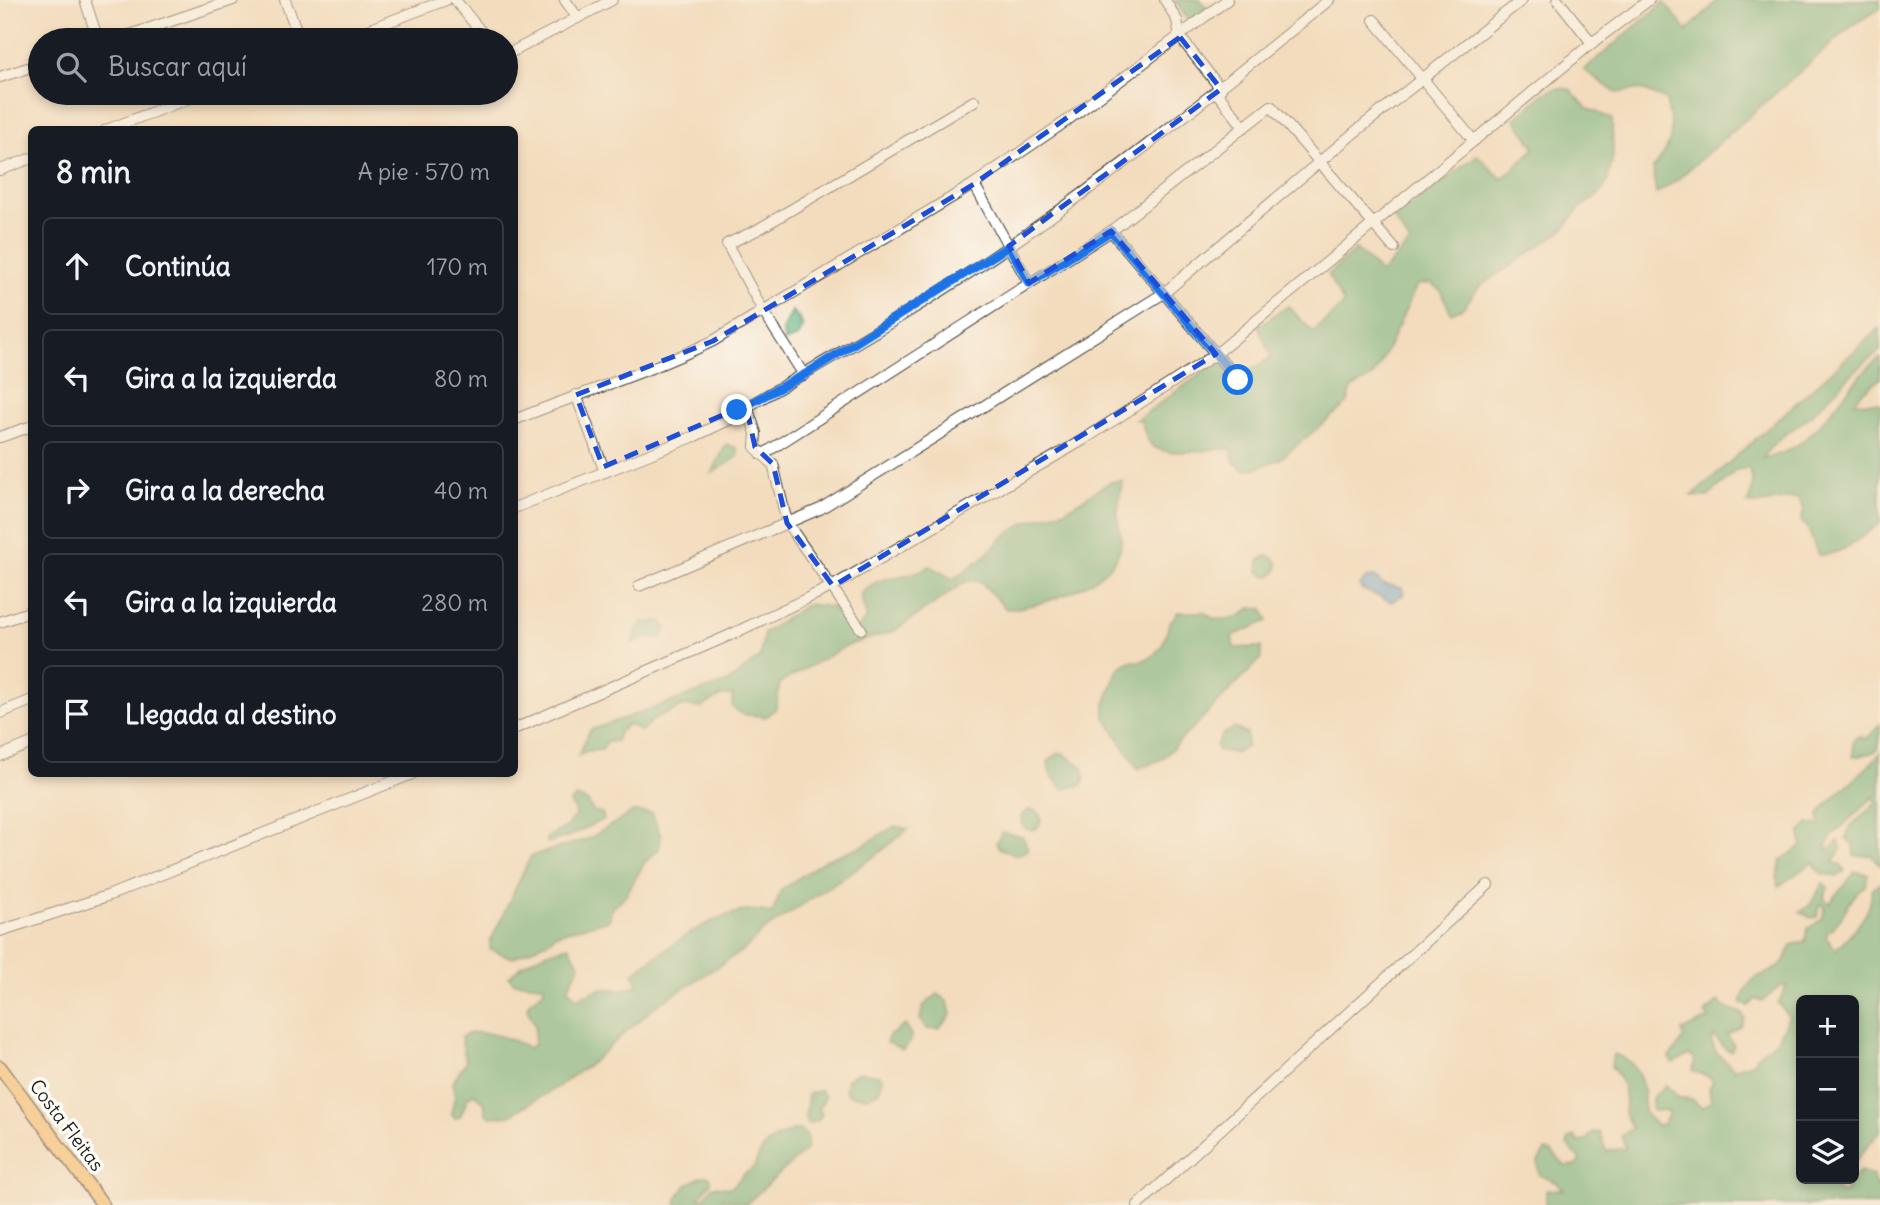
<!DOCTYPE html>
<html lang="es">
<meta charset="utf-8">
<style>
body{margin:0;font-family:Delius,sans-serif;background:#242831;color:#f1f3f6}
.controls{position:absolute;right:21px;bottom:21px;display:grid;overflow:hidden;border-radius:10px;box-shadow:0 4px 10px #0003}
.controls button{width:63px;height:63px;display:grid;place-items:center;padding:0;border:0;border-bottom:2px solid #363941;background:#171b24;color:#f1f3f6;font:35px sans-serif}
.stop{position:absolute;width:21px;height:21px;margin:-16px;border:5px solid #1a73e8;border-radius:50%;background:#fff}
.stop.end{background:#1a73e8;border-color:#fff;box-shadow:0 2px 7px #0008}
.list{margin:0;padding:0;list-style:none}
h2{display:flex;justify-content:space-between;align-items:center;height:91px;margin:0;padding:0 28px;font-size:30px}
h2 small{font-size:23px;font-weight:400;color:#9ea1a6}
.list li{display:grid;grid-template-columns:46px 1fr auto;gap:21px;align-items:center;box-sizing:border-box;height:98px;margin:0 14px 14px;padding:0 14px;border:2px solid #363941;border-radius:10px}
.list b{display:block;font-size:26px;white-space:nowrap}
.list em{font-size:23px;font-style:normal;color:#9ea1a6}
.icon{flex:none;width:38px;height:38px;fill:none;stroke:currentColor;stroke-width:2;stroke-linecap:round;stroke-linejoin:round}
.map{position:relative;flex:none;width:1880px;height:1205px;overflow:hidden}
.search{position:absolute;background:#171b24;box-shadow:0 4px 10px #0003;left:28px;top:28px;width:490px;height:77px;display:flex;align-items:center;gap:18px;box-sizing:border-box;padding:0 24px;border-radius:38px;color:#9ea1a6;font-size:26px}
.panel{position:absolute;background:#171b24;box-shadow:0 4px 10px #0003;left:28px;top:126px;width:490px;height:651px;border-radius:10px}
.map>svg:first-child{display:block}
.forest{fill:#5dae7a;stroke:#3c654b;stroke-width:2}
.water{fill:#61a0d3;stroke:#3e5e78;stroke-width:2}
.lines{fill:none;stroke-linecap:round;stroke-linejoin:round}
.minor-casing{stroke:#3c3934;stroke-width:12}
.major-casing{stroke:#3c3934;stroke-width:15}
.minor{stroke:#fff;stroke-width:10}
.major{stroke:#fabe6d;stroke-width:12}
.route{stroke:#1a73e8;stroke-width:9}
.marked{fill:none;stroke:#1d4ed8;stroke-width:5;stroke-dasharray:14 9;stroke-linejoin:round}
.labels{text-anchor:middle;stroke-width:7;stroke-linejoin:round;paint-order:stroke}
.street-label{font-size:19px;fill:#1c1c1c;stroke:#fdfcf7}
</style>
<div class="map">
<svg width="1880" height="1205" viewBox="0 0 1880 1205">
<rect width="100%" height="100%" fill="#fdfcf7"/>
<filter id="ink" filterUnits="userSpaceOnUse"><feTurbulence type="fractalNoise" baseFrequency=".0143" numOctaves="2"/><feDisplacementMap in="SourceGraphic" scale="14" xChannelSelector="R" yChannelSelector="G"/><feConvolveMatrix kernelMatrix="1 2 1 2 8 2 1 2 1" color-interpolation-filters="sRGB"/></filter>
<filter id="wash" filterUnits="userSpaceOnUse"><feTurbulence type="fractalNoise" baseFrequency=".00686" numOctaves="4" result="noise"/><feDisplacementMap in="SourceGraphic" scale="28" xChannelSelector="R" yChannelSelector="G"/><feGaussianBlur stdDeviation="1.57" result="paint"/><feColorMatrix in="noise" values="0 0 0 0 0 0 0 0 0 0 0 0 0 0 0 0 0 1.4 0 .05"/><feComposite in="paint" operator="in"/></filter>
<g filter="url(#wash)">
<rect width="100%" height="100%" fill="#f3dcbd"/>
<!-- forest -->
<g class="forest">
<path d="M1175 0H1201L1209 10 1192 27Z"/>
<path d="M1718 0H1880V9L1854 24 1677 180 1656 194 1653 168C1675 143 1673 132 1666 100L1641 89 1616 93 1584 70 1664 2 1687 31Z"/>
<path d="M1557 88 1570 89 1587 108 1612 119 1613 157 1607 183 1600 194 1579 209 1563 230 1479 287 1463 308 1451 313 1440 290 1430 283 1417 285 1379 367 1372 377 1351 389 1348 403 1280 459 1257 468 1244 470 1234 462 1231 449C1211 447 1161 461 1149 442 1145 436 1143 427 1141 420H1136L1219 361 1237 378 1272 357 1258 326 1288 306 1313 332 1344 304 1328 275 1356 249 1381 273 1410 243 1394 219 1477 155 1502 179 1535 148 1515 119 1544 93Z"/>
<path d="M792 311 799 318 803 327 796 338 784 342 783 330Z"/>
<path d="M1880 328V351C1854 369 1835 392 1812 414 1795 430 1774 437 1763 458 1818 452 1839 387 1880 358V379L1862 392 1855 402 1880 403V523C1861 537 1842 556 1818 555L1809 531 1801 521 1804 509 1798 498C1779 498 1765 507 1747 503 1754 490 1755 482 1748 468L1736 470 1708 497 1692 496Z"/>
<path d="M726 444 737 448 738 457 712 473Z"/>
<path d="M1123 481C1120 493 1117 506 1118 519 1119 527 1122 538 1121 546 1112 584 1039 608 1006 609L980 581H967L894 631 846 646 780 683 776 708 766 717 742 714 732 707 733 695 721 696 701 708 683 706 653 720 641 731 628 724 619 732 616 741 606 742 602 750 587 751 578 756 590 730 728 682 760 657 764 633 807 604 833 607 846 629 858 628 867 618 860 595C880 571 907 581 930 566L953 579 984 557 1004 536 1027 522 1065 510 1110 482Z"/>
<circle cx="1268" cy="566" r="10"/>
<path d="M1251 608 1263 609 1268 621 1232 636 1234 648 1261 647V659L1162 759 1138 769 1105 717V704L1118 669 1129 661H1142L1154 655 1162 646 1170 622 1178 612H1204L1214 619H1228L1240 616Z"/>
<path d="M661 621 667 628 661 638H642L631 644 641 623Z"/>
<path d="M1880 724C1880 753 1880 752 1853 757V740L1859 736 1867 739Z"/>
<path d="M1235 728 1247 734V746L1237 753 1218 751 1216 745 1223 734Z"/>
<path d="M1063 753 1083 767 1085 779 1082 785 1063 789 1050 774 1048 762 1057 754Z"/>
<path d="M1880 753V865L1871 855 1854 856 1853 844 1846 838 1849 829 1875 803 1874 796 1833 835 1826 846 1828 850 1839 841 1841 849 1833 862 1842 865 1845 871 1837 877 1821 873 1813 862 1779 886 1777 879 1781 860 1802 846 1800 834 1808 823 1820 826 1819 814C1836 791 1862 776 1880 753Z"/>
<path d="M576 797 588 802 593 811 602 813 604 819 570 836 547 843 546 838 566 827 576 814 570 803Z"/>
<circle cx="1031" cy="820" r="10"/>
<path d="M633 812 652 813 661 836 659 849 645 862 626 895 612 908 609 920 556 934 547 942 512 958 490 949V942L531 856 588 839Z"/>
<path d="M895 826 908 829 878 854 763 931 745 949 653 1008 591 1063 559 1086 510 1115 491 1117 486 1114 484 1102 474 1094 468 1097 461 1115 455 1119 451 1114 455 1096 452 1083 466 1062 461 1037C479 1026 513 1039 529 1048L534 1044 535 1025 527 1009 529 1002 544 991 543 985 513 982 509 977C523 961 549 950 569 946L580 965 568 988 576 998 601 989H627L639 984 633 973C668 948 729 897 772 914L781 890 825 860 862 846Z"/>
<path d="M1002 832 1023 837 1028 850 1016 855 999 848 996 843Z"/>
<path d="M1855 872 1868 874 1865 886C1847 898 1845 920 1827 932V939L1836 949C1851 932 1874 914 1871 890L1880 883V1132L1854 1162V1000H1801V1179H1839L1836 1187 1840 1193 1846 1191 1849 1179H1854L1860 1171 1872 1175 1876 1187 1880 1186V1205H1546V1189L1564 1190 1556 1182 1539 1175 1538 1162 1545 1151 1552 1152 1565 1166 1577 1165 1580 1159 1567 1145 1569 1139 1575 1136 1578 1142 1585 1141 1593 1132 1600 1133 1606 1151 1626 1148 1621 1136 1632 1128 1624 1113C1627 1095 1623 1080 1611 1066L1613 1054C1641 1061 1645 1087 1644 1112L1657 1126 1664 1124 1669 1113 1664 1110 1652 1111V1098L1666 1085 1679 1098 1692 1099 1702 1108 1711 1101 1709 1088 1713 1082 1710 1077 1693 1071 1695 1059 1690 1055 1673 1063 1669 1058 1684 1038 1682 1031 1709 1019 1705 1013 1719 1001 1723 1007 1742 1013 1745 1019 1742 1026 1727 1035 1734 1045 1731 1051 1725 1049 1714 1036 1711 1041 1716 1052 1734 1069 1754 1062 1756 1056 1777 1040 1789 1016 1778 1003 1787 986H1780L1763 1001 1756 999 1749 1006 1741 1003C1750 967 1769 980 1784 961 1787 957 1789 950 1791 945L1805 941 1807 929 1822 919 1825 907 1820 904 1817 917 1811 918 1800 912 1810 905 1823 883 1828 887 1824 899 1830 903Z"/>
<path d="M938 994 948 1002 951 1015 939 1029H927L920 1019 923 1006Z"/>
<path d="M905 1025 911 1035V1041L903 1050 886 1042 889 1036Z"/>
<path d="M859 1072 879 1075 883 1079 879 1091 868 1097 849 1095 845 1090 847 1079Z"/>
<path d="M821 1090 825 1097 819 1108 822 1114 819 1120 808 1124 805 1119 808 1094Z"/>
<path d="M793 1130H800L807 1136V1149L746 1204 723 1199 719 1205H676C677 1191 695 1175 710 1176L711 1182 699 1198 705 1197 713 1186 731 1188 744 1174 755 1167C759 1146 774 1137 793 1130Z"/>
</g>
<!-- water -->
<path class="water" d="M1375 577 1382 584 1402 588 1404 594 1391 602 1361 589 1360 586 1366 578Z"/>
</g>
<g filter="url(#ink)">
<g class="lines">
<!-- minor casing -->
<g class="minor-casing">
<g id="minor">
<path d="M85 0 98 40"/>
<path d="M285 0 300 40"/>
<path d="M455 0 488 40"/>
<path d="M565 0 578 18"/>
<path d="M1165 0 1177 20 1180 37 1221 89"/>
<path d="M1558 0 1592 43"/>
<path d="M1374 20 1474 141"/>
<path d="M115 40 233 0"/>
<path d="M341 40 446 0"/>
<path d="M506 55 612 0"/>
<path d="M0 77 40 64"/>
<path d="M1217 93 1244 127"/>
<path d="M106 130 203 93"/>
<path d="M0 170 32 158"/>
<path d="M974 184 1029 283"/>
<path d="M1111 231 1238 380"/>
<path d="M804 375 763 311 727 244 757 230 974 101"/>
<path d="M576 395 605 472"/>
<path d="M747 407 756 433 755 447 773 464 787 523 861 629"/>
<path d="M514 420C581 393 649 372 713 341L974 184 1065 122 1227 0"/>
<path d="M0 437 32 426"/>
<path d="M762 455 1111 231 1271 106 1394 248"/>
<path d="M514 508 695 436 739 415 742 410C832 357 923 306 1009 246 1120 170 1224 85 1329 0"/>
<path d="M639 586 820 509 1164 293 1355 132 1522 0"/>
<path d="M0 622 32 611"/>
<path d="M0 713 32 700"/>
<path d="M514 729 728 636 833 586 1083 440 1216 354 1592 43 1649 0"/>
<path d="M0 756 32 743"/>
<path d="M0 931 110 895 412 774"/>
<path d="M1138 1205 1488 885"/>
</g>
</g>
<!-- major casing -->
<g class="major-casing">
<path id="major" d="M0 1067 103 1205"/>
</g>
<!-- minor -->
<use href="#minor" class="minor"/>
<!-- major -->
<use href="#major" class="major"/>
</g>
</g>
<g class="lines" filter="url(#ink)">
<!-- route -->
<path class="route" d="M737 410 804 375 1009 246 1029 283 1111 231 1238 380"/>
</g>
<!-- marked area -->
<path d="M0 0H1880V1205H0ZM1180 37 1221 89 1009 246 1029 283 1111 231 1216 354 833 586 787 523 773 464 755 447 746 405 603 467 576 395 713 341 974 184Z" fill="#f3dcbd" fill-opacity=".55" fill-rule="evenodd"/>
<path class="marked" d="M1180 37 1221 89 1009 246 1029 283 1111 231 1216 354 833 586 787 523 773 464 755 447 746 405 603 467 576 395 713 341 974 184Z"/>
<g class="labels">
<!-- street labels -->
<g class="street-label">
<text transform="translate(67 1125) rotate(53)" y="7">Costa Fleitas</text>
</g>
</g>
</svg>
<div class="controls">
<button>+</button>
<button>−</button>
<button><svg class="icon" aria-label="layers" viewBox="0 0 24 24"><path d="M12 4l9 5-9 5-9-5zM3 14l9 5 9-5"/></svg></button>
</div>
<div class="stop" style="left:1238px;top:380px"></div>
<div class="stop end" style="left:737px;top:410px"></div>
<div class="search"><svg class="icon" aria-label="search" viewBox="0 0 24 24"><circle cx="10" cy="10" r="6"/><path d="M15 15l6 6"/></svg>Buscar aquí</div>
<section class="panel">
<h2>8 min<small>A pie · 570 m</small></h2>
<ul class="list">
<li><svg class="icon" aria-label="ahead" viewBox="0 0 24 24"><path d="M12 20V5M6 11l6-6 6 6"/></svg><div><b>Continúa</b></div><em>170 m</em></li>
<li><svg class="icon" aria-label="left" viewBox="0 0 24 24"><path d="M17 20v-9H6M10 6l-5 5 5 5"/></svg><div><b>Gira a la izquierda</b></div><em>80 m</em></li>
<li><svg class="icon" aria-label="right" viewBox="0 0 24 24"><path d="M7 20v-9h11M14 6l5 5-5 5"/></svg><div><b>Gira a la derecha</b></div><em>40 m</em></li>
<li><svg class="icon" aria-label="left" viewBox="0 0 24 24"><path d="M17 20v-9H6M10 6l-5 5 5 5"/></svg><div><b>Gira a la izquierda</b></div><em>280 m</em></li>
<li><svg class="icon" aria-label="arrive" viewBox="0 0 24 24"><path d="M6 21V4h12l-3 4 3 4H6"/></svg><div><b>Llegada al destino</b></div></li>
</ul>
</section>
</div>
